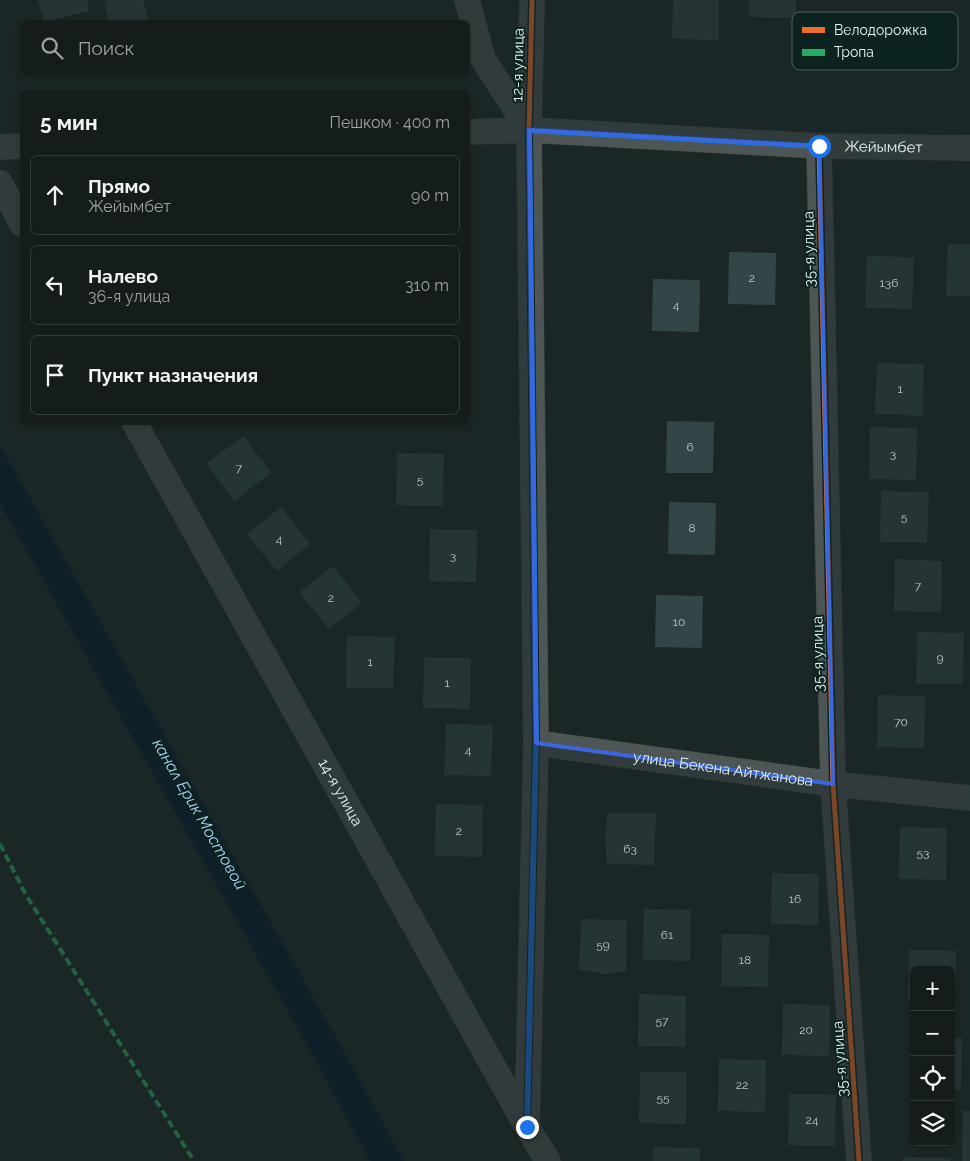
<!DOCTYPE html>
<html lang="ru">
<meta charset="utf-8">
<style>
body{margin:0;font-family:Raleway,sans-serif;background:#1d2625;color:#f1f3f6}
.controls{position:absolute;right:15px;bottom:15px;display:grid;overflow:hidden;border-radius:8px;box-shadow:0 2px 8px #0003}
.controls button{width:45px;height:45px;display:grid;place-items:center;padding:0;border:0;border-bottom:1px solid #333b3b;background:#141d1c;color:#f1f3f6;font:25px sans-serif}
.stop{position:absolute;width:15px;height:15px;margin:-11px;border:4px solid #1a73e8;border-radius:50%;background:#fff}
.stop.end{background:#1a73e8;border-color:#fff;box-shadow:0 1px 5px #0008}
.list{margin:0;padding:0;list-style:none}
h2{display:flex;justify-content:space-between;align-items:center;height:65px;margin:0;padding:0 20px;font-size:21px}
h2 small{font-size:16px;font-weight:400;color:#9da2a3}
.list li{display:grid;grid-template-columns:32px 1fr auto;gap:15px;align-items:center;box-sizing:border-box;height:80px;margin:0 10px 10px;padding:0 10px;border:1px solid #333b3b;border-radius:8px}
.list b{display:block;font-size:19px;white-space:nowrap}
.list p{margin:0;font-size:16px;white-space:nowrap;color:#9da2a3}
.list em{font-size:16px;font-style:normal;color:#9da2a3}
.icon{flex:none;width:28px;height:28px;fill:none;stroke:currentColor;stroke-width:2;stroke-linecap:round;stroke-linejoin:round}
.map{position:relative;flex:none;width:970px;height:1161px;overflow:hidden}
.search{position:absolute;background:#141d1c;box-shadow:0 2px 8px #0003;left:20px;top:20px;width:450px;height:55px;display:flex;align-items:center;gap:12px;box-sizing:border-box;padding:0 18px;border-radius:8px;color:#9da2a3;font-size:19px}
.panel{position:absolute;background:#141d1c;box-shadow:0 2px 8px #0003;left:20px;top:90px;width:450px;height:335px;border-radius:8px}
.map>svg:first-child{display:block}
.water{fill:#04192b}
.building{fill:#324648}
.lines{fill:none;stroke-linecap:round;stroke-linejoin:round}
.minor-casing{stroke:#3c4543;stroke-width:26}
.minor{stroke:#4e5655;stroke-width:25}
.quiet{stroke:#26ab63;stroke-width:4;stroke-dasharray:8 4;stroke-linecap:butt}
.cycleway-casing{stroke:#0c2320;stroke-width:8}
.cycleway{stroke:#ee6e29;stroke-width:5}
.route{stroke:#1a73e8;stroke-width:6}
.marked{fill:none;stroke:#3b67dc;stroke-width:4;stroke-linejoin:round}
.labels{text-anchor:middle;stroke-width:4;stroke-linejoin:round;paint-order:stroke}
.number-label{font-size:12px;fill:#b9c8c7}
.street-label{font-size:15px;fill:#e6f3f1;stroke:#0c2320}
.water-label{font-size:16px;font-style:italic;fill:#aed2f3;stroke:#0c2320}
.key{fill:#0c2320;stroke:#4d615f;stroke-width:1}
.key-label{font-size:14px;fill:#e6f3f1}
</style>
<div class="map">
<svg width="970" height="1161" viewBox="0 0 970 1161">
<rect width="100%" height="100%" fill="#1b2726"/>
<!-- water -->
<path class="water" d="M0 445 334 1034 404 1161H370L309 1048 0 504Z"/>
<!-- building -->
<g class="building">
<path d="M38 0H87L89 11 44 22Z"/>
<path d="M104 0H143L149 22H109Z"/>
<path d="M673 0H719V40L672 39Z"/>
<path d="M749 0H796V18L749 17Z"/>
<path d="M948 244H970V296H946Z"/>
<path d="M729 252 776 253 775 305 728 304Z"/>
<path d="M867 256 914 257 912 309 865 308Z"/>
<path d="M653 279 700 280 699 332 652 331Z"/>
<path d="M877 363 924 364 923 416 875 414Z"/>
<path d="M667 421 714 422 713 473H666Z"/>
<path d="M870 427 917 428 916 480 869 479Z"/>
<path d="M244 436 271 473 234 501 206 463Z"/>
<path d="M397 453 444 454 443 506 396 505Z"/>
<path d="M881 491 929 492 927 543 880 542Z"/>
<path d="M669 502 716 503 715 555 668 554Z"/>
<path d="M281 507 310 544 277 571 247 534Z"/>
<path d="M430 529 477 530 476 582 429 581Z"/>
<path d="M895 559 942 561 941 612 894 611Z"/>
<path d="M333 566 362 603 329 629 299 592Z"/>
<path d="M656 595 703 596 702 648 655 647Z"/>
<path d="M917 632 964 633 963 684H916Z"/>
<path d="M347 636 395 637 393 688H346Z"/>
<path d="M424 657 471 658 470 709 423 708Z"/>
<path d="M878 695 925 696 924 748 877 747Z"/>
<path d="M446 724 493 725 491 776 444 775Z"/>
<path d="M436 804 483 805 482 857 435 856Z"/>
<path d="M608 813H656L654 865 607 864 605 835Z"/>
<path d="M900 827 947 828 946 880 899 879Z"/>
<path d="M772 873 819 874 818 925 771 924Z"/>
<path d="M644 909 691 910 690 961 643 960Z"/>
<path d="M581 919 627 920 626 971 605 974 579 970Z"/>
<path d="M722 934 769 935 768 987 721 986Z"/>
<path d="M909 950 956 951 955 1002H951V970H914V1002L908 1001Z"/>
<path d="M639 994 686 996 685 1047 638 1046Z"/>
<path d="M783 1004 830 1005 829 1056 782 1055Z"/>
<path d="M951 1038H962L961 1090H951Z"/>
<path d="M719 1059 766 1060 765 1112 718 1111Z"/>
<path d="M640 1072H687L686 1124 639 1123Z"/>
<path d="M789 1094 836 1095 835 1146 788 1145Z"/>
<path d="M963 1111H970V1161H962Z"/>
<path d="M653 1147 700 1148V1161H653Z"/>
<path d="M904 1157 951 1158 950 1161H903Z"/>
</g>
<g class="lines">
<!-- minor casing -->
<g class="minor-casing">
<g id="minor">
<path d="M467 0 483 59 529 130"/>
<path id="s1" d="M468 132 529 130 819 146 970 148"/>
<path d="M819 146 833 784 859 1161"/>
<path d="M0 147 22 146"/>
<path d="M0 183 22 224"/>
<path id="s2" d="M134 422 527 1127 548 1161"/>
<path id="s3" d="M536 743 833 784 970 798"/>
<path d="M527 1127 536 743 529 130 532 0"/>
</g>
</g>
<!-- minor -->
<use href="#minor" class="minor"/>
<!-- quiet -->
<path class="quiet" d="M0 844 26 895 194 1161"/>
<!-- cycleway casing -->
<g class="cycleway-casing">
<g id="cycleway">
<path d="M819 146 833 784 859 1161"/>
<path d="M527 1127 536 743 529 130 532 0"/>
</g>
</g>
<!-- cycleway -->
<use href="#cycleway" class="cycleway"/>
</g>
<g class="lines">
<!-- route -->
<path class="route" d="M527 1127 536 743 529 130 819 146"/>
</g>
<!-- marked area -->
<path d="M0 0H970V1161H0ZM529 130 819 146 833 784 536 743Z" fill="#1b2726" fill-opacity=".55" fill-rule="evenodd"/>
<path class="marked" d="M529 130 819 146 833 784 536 743Z"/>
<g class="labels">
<!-- number labels -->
<g class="number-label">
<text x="752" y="282">2</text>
<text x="889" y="287">136</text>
<text x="676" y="309">4</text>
<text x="900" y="393">1</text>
<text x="690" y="451">6</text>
<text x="893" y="458">3</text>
<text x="239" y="472">7</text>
<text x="420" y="484">5</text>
<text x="904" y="521">5</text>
<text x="692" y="532">8</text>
<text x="279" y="543">4</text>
<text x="453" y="560">3</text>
<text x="918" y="590">7</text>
<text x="331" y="602">2</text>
<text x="679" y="626">10</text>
<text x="940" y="662">9</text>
<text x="370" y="666">1</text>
<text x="447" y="687">1</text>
<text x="901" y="726">70</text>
<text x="468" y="754">4</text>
<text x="459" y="835">2</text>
<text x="630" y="853">63</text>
<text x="923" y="857">53</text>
<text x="795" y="903">16</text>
<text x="667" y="939">61</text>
<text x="603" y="949">59</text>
<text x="745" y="964">18</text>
<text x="662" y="1025">57</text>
<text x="806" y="1034">20</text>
<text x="742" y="1089">22</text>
<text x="663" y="1102">55</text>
<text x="812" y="1124">24</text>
</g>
<!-- street labels -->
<g class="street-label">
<text transform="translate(518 65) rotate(-89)" y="5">12-я улица</text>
<text dy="5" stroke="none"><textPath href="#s1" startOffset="416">Жейымбет</textPath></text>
<text transform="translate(809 249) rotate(-91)" y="5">35-я улица</text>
<text transform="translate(818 654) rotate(-91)" y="5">35-я улица</text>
<text dy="5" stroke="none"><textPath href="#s3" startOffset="189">улица Бекена Айтжанова</textPath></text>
<text dy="5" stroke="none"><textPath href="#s2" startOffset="424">14-я улица</textPath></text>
<text transform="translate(840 1059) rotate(-94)" y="5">35-я улица</text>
</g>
<!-- water labels -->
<g class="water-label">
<text transform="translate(200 814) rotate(60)" y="6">канал Ерик Мостовой</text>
</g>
</g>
<!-- legend -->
<rect x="792" y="12" width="166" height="58" rx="8" class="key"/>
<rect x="802" y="27" width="23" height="6" fill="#ee6e29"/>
<rect x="802" y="49" width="23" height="7" fill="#26ab63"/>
<g class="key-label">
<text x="834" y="35">Велодорожка</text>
<text x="834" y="57">Тропа</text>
</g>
</svg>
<div class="controls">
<button>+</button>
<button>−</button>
<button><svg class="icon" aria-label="locate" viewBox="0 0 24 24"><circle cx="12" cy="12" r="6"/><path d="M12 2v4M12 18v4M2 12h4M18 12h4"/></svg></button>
<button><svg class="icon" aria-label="layers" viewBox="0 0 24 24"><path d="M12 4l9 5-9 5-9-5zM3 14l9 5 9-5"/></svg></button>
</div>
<div class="stop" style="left:819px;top:146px"></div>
<div class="stop end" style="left:527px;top:1127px"></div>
<div class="search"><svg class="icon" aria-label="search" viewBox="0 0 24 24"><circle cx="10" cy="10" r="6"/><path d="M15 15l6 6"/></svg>Поиск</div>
<section class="panel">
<h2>5 мин<small>Пешком · 400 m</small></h2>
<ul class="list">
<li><svg class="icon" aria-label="ahead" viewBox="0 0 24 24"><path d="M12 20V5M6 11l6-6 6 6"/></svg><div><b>Прямо</b><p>Жейымбет</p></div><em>90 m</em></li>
<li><svg class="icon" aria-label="left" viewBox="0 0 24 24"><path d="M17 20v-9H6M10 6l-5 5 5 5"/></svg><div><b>Налево</b><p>36-я улица</p></div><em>310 m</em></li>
<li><svg class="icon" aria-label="arrive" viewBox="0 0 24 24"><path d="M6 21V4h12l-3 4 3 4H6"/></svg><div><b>Пункт назначения</b></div></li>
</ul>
</section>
</div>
